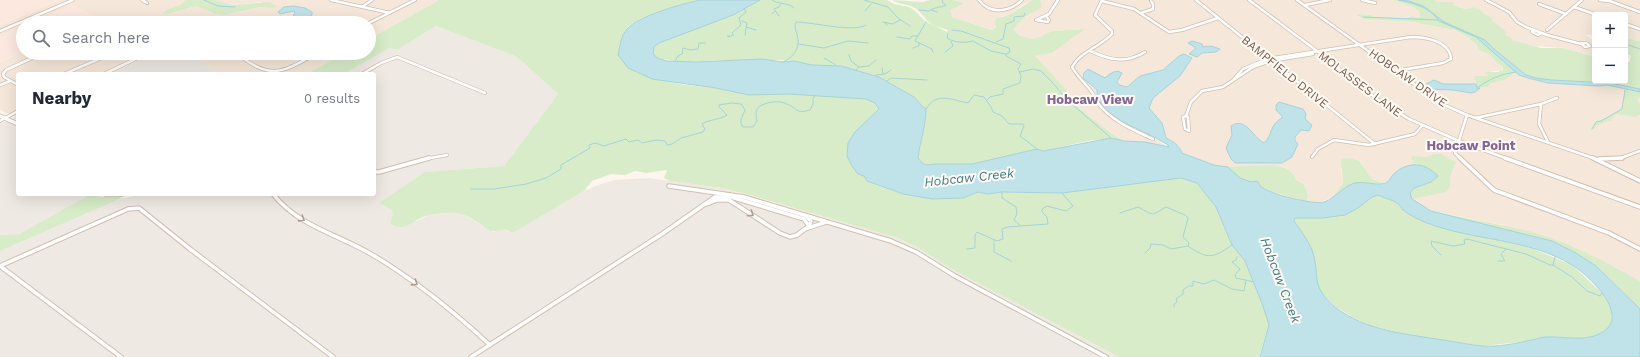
<!DOCTYPE html>
<meta charset="utf-8">
<style>
body{margin:0;font-family:"Work Sans",sans-serif;background:#f6f6f7;color:#1f2937}
.controls{position:absolute;right:12px;top:12px;display:grid;overflow:hidden;border-radius:4px;box-shadow:0 4px 16px #0002}
.controls button{width:36px;height:36px;display:grid;place-items:center;padding:0;border:0;border-bottom:1px solid #e0e1e3;background:#fff;color:#1f2937;font:20px sans-serif}
.list{margin:0;padding:0;list-style:none}
h2{display:flex;justify-content:space-between;align-items:center;height:52px;margin:0;padding:0 16px;font-size:17px}
h2 small{font-size:13px;font-weight:400;color:#747a83}
.icon{flex:none;width:22px;height:22px;fill:none;stroke:currentColor;stroke-width:2;stroke-linecap:round;stroke-linejoin:round}
.map{position:relative;flex:none;width:1640px;height:357px;overflow:hidden}
.search{position:absolute;background:#fff;box-shadow:0 4px 16px #0002;left:16px;top:16px;width:360px;height:44px;display:flex;align-items:center;gap:10px;box-sizing:border-box;padding:0 14px;border-radius:22px;color:#747a83;font-size:15px}
.panel{position:absolute;background:#fff;box-shadow:0 4px 16px #0002;left:16px;top:72px;width:360px;height:124px;border-radius:4px}
.map>svg:first-child{display:block}
.residential{fill:#f5e8da}
.commercial{fill:#fde8e0}
.industrial{fill:#efe9e4}
.green{fill:#d8ecc9}
.water{fill:#bfe3e8;stroke:#a5d3da;fill-rule:evenodd}
.lines{fill:none;stroke-linecap:round;stroke-linejoin:round}
.stream{stroke:#a5d3da;stroke-width:1}
.minor-far1-casing{stroke:#d1beb0;stroke-width:4}
.minor-casing{stroke:#d1beb0;stroke-width:5.5}
.secondary-far1-casing{stroke:#d6c0b0;stroke-width:5}
.secondary-casing{stroke:#d6c0b0;stroke-width:6}
.minor-far1{stroke:#fff;stroke-width:2.5}
.minor{stroke:#fff;stroke-width:3.5}
.secondary-far1{stroke:#fff;stroke-width:3.5}
.secondary{stroke:#fff;stroke-width:4.5}
.oneway{stroke:#af9d94}
.labels{text-anchor:middle;stroke-width:4;stroke-linejoin:round;paint-order:stroke}
.street-label{font-size:12px;fill:#7a5c4d;stroke:#fffaf3}
.neighbourhood-label{font-size:13px;font-weight:bold;fill:#846695;stroke:#fffaf3}
.water-label{font-size:13px;font-style:italic;fill:#437c86;stroke:#fffaf3}
</style>
<div class="map">
<svg width="1640" height="357" viewBox="0 0 1640 357">
<rect width="100%" height="100%" fill="#fdf6ec"/>
<!-- residential -->
<g class="residential">
<path d="M60 0H183L185 1 184 3 162 12 168 14 196 6 215 14 224 15 261 7 262 2 233 5 215 0H439L369 39V23H89L100 18 72 6 30 23H23V26L0 36V25Z"/>
<path d="M954 0H1037L1024 4 1008 15 1002 16 993 30 952 17 949 10 953 7 960 6 961 2Z"/>
<path d="M1040 0H1392L1406 3 1414 8 1419 11 1420 15 1419 18 1408 16 1405 18 1373 17 1372 15 1359 14 1357 17 1371 19 1417 22 1421 24 1455 30 1469 38 1476 44 1479 50 1491 55 1496 62 1503 67 1501 71H1492L1488 76H1478L1475 81 1478 88 1488 87 1491 83 1496 81 1505 80 1516 72 1528 78 1538 81 1587 85H1607L1622 87 1640 94V281L1617 268 1533 233 1498 224 1431 211 1412 199 1405 167 1394 173 1390 180 1384 183 1372 179 1359 161 1341 169 1343 183 1332 198 1316 203 1307 202 1308 195 1304 184 1296 180 1286 168 1281 166 1228 167 1214 165 1182 153 1180 147 1175 143 1166 138 1162 123 1149 108 1153 98 1180 76 1192 58 1179 56 1163 70 1140 76 1127 87 1119 85 1117 82 1112 72 1105 78 1098 76 1094 72 1089 85 1097 90 1131 127 1147 133 1169 148 1145 142 1124 141 1112 134 1076 106 1065 88 1035 56 1052 53 1085 29 1052 31 1037 38 1032 39 1019 35 1014 30 1016 25 1022 19 1030 15 1041 2Z"/>
<path d="M1434 0H1640V41L1625 38V15H1595V27L1593 30 1595 34 1586 35 1595 42V57L1563 48 1533 46 1512 40 1505 35 1490 17 1453 5V2H1438Z"/>
<path d="M23 52V53H154L109 74H18V116L16 117 0 110V62Z"/>
<path d="M188 53H344L307 74H219Z"/>
</g>
<!-- commercial -->
<g class="commercial">
<path d="M0 0H60L0 25Z"/>
<path d="M72 6 101 18 89 23H30Z"/>
<path d="M23 26V52L0 62V36Z"/>
</g>
<!-- industrial -->
<g class="industrial">
<path d="M436 26 517 57 558 94 504 166 425 172 380 203 392 210 394 214 390 223 417 221 430 215 456 212 462 213 490 231 493 232 502 229 513 233 584 191 598 185 615 180 648 178 722 188 898 238 917 247 957 272 1119 357H0V251L117 200 143 194H374V74H344L390 48 397 50Z"/>
<path d="M154 53H188L219 74H109Z"/>
<path d="M18 116V194H91L19 234 2 235 0 234V122L2 123Z"/>
</g>
<!-- green -->
<g class="green">
<path d="M183 0H215L233 5 269 2 277 6 274 8 261 7 224 15 215 14 196 6 168 14 162 13C168 7 180 7 185 1Z"/>
<path d="M439 0H701C683 3 640 15 627 28 623 33 622 40 620 46L628 68C660 84 693 86 729 89 774 93 820 95 866 99L875 103 879 108 869 119 858 174 864 176 867 181 876 185 903 194 963 198 978 192 987 194 1002 192 1062 193 1181 178 1197 183 1208 197 1216 207 1232 245 1245 261 1263 306 1269 325 1259 357H1119L957 272 917 247 898 238 749 195 722 188 670 181 664 178 667 170 646 173 635 171 625 175 611 174 592 181 584 191 513 233C500 226 500 233 490 231 481 225 468 214 457 213 448 212 432 214 423 217 411 222 403 233 390 223L393 214 392 210 379 203 425 172 504 166 558 94 517 57 436 26 397 50 390 48 344 74H307L344 53H369V39Z"/>
<path d="M760 0H887L894 4 909 7 914 10 925 21 947 32 948 30C941 28 929 25 925 18 921 13 918 9 911 6 905 4 897 4 892 0L923 2 930 0H954L961 2 963 4 950 10 952 17 992 30 996 27 995 22 996 19 1008 15 1033 0H1040L1041 2V8C1031 14 1018 19 1014 30L1019 35 1032 39 1037 38 1052 31 1085 29 1052 53 1035 56 1065 88 1076 106 1112 134 1124 141C1097 135 1070 146 1043 151L1037 149 972 164H935L928 165 923 164 918 158C920 141 926 126 926 109L923 107 914 97 879 77 841 66 812 65 794 61 777 60H722L680 62 657 58 653 53 654 47 659 43 744 9Z"/>
<path d="M1392 0C1408 0 1429 6 1439 21L1476 37 1516 72 1505 80 1491 83 1488 87 1477 88 1474 76H1487L1488 74 1484 72H1498L1503 70V67L1496 62 1491 55 1479 50 1476 44 1469 38 1455 30 1421 24 1417 22 1366 19 1357 16 1359 14 1372 15 1373 17 1405 18 1411 16 1419 18 1420 15 1419 11C1410 5 1402 2 1392 0Z"/>
<path d="M1404 0H1434L1438 2H1453L1455 3 1453 5 1465 9H1470L1472 7 1481 10 1484 14 1491 17 1493 21 1506 32 1505 35 1510 37 1512 40 1541 48H1563L1595 57V81H1625V63L1629 62 1631 56 1625 53V38L1640 41V89L1610 83 1552 80 1536 78 1526 75 1494 49 1485 40 1444 22 1425 7Z"/>
<path d="M1625 90 1640 92V97L1637 99 1640 105V114L1636 117 1616 114 1611 119 1612 121C1605 120 1603 125 1597 125L1593 130V127L1596 122 1601 121 1622 109C1625 105 1623 96 1625 90Z"/>
<path d="M1435 154H1441L1456 162 1450 176V187L1446 192 1412 199 1410 193 1414 188 1431 182 1417 163 1414 164 1411 158 1413 156 1426 157Z"/>
<path d="M1350 158 1359 161 1372 179 1384 183C1357 184 1355 180 1332 198L1343 183 1341 159Z"/>
<path d="M1273 165C1283 166 1293 170 1296 180L1304 184 1308 195 1307 202 1270 191 1240 178 1228 167Z"/>
<path d="M89 195 104 197 117 196 122 198 0 251V234L2 235 19 234Z"/>
<path d="M1378 195 1396 202 1404 211 1427 222 1531 248 1572 265 1603 294 1610 302 1612 311 1611 323 1607 330 1589 339 1539 337 1528 341 1483 346 1409 335 1372 326 1354 318 1336 307 1323 295 1319 289 1315 276 1314 260 1294 221 1295 218H1307Z"/>
<path d="M1431 211C1464 219 1498 223 1532 232 1570 243 1605 261 1640 281V309L1596 266 1576 253 1552 241Z"/>
</g>
<!-- water -->
<g class="water">
<path d="M701 0H760L733 15 659 43 654 47 653 53 657 58 667 61 696 62 761 59 783 62 794 61 812 65 841 66 879 77 914 97 923 107 926 109C926 126 920 141 918 158L923 164 928 165 935 164H972L1037 149 1043 151 1111 138 1124 141 1145 142 1169 147 1168 145C1161 141 1153 136 1146 133 1129 125 1096 112 1097 90L1083 78 1084 73 1088 69 1105 78C1111 73 1115 69 1122 73L1117 82 1119 85 1127 87 1140 76 1163 70 1179 56 1184 54 1192 58 1180 76 1153 98 1149 108 1162 123 1166 138C1174 142 1179 145 1182 153L1214 165 1228 167 1240 178 1251 182 1257 181C1258 181 1260 185 1260 186 1269 194 1313 205 1324 202 1336 198 1343 186 1355 183 1365 181 1377 186 1386 183 1391 180 1391 175 1396 172 1411 160 1426 164 1438 176L1431 182 1414 188 1410 193 1412 199 1431 211 1552 241 1576 253 1596 266 1640 309V357H1260L1269 325 1263 306 1245 261 1232 245 1216 207 1208 197 1197 183 1181 178 1062 193 1002 192 987 194 978 192 963 198 932 199 903 194 867 181 864 176 858 174 852 166 847 156 848 143 855 132 879 109 875 103 866 99 788 94 749 95 716 88 652 79 628 68 618 55C620 46 621 36 627 29 638 16 684 3 701 0ZM1378 195C1384 198 1391 199 1397 203 1400 205 1401 208 1403 210 1409 215 1420 220 1427 223 1474 241 1528 238 1572 265 1590 276 1634 318 1599 334 1583 342 1564 336 1546 337 1539 337 1534 340 1527 341 1513 344 1497 347 1483 346 1470 345 1457 342 1443 340 1406 334 1366 331 1335 307 1309 285 1321 276 1312 250 1308 240 1301 231 1294 221L1295 218H1323L1345 215 1358 208 1372 197Z"/>
<path d="M1398 0 1409 1 1425 7 1444 22 1485 40 1494 49 1526 75 1536 78 1552 80 1610 83 1640 89V92L1607 85 1598 86 1548 83 1528 78 1519 75 1476 37 1439 21C1430 7 1413 3 1398 0Z"/>
<path d="M294 6 305 8 312 12V15L302 20H296V17L293 15 295 13 294 11 280 14 278 12 284 7Z"/>
<path d="M1192 41 1202 44 1203 47 1211 46 1220 49 1216 52 1202 53 1197 57 1189 54 1195 49V47L1188 43Z"/>
<path d="M1434 80 1443 84H1476L1477 88H1480L1475 92 1471 93 1453 90 1429 89 1426 84Z"/>
<path d="M1279 102 1303 109 1306 114 1305 119 1312 125 1309 131 1301 130 1295 137V141L1298 144 1292 157 1282 163H1235L1231 159 1226 148 1232 135 1231 126C1246 116 1253 138 1264 143 1273 135 1269 125 1282 118V116L1276 110V105Z"/>
</g>
<g class="lines">
<!-- stream -->
<g class="stream">
<path d="M204 0 218 6 235 7"/>
<path d="M772 0C779 5 788 2 794 8"/>
<path d="M864 0 888 7 898 18 910 26"/>
<path d="M919 10 929 11C934 7 940 8 946 5L942 2 943 0"/>
<path d="M931 10 937 12"/>
<path d="M865 11 871 4"/>
<path d="M772 14 775 11"/>
<path d="M779 16 774 9 779 7 781 4"/>
<path d="M1363 17 1438 20"/>
<path d="M742 21 747 23 746 27 756 30"/>
<path d="M883 22 892 24 900 20"/>
<path d="M926 22 915 41 932 49 933 52"/>
<path d="M887 23H885L887 25"/>
<path d="M952 30 961 31 1009 48 1010 52 1006 54V56L1021 64 1018 69 1021 76 1020 83 1003 89V94L990 97 987 100"/>
<path d="M948 34 947 38C955 43 965 43 973 41L991 51 1005 54"/>
<path d="M728 35V37L734 35 732 33 741 25 739 18 746 12 744 9"/>
<path d="M745 35 746 28"/>
<path d="M897 37 910 39 912 36H918"/>
<path d="M996 42 1003 39 1006 24 1014 21V17L1024 16 1025 13"/>
<path d="M798 44 824 48 848 41 868 43"/>
<path d="M1628 45 1640 49"/>
<path d="M913 48 919 46V43"/>
<path d="M945 52 953 46 951 41"/>
<path d="M849 55 851 61 859 67 856 70"/>
<path d="M824 58 836 65"/>
<path d="M675 61 678 56 682 54 683 48 690 50 698 49 699 43H705"/>
<path d="M783 62C794 57 801 47 797 35 796 30 794 27 796 22 812 22 855 33 866 25"/>
<path d="M859 67 869 66 876 60"/>
<path d="M882 68 883 74"/>
<path d="M1020 72 1033 69 1041 71 1053 83 1066 99 1110 137"/>
<path d="M876 75 885 74 891 70"/>
<path d="M887 81 891 78 927 80"/>
<path d="M1477 88C1489 79 1501 74 1516 72"/>
<path d="M926 109C937 91 951 100 968 103L974 95 984 97C987 102 992 107 993 112L1002 116 1009 124H1023L1024 126 1020 136 1037 149"/>
<path d="M1592 129 1596 122 1601 121 1622 109 1625 90"/>
<path d="M471 189H494L526 184 546 178 561 169V165L590 148 589 145 595 143 604 146 626 139 629 142 638 140 642 143 656 140 665 141 667 145 672 144 681 138 703 132 705 129 702 124C710 119 719 120 727 115L719 107V105L731 103 741 104 745 110C743 116 738 121 743 127H753L757 121C756 115 754 109 762 105 769 102 779 100 787 104 799 109 795 114 810 110L813 104V98L815 96"/>
<path d="M1002 192V198L1016 207 1017 214 1014 220 1020 225"/>
<path d="M1120 213 1138 207C1155 216 1150 216 1166 207L1185 215 1188 218 1183 237 1189 243 1188 246C1208 260 1213 258 1232 245"/>
<path d="M994 241V252L1011 261"/>
<path d="M967 249 975 248V235L977 232 997 241 1003 239 1002 229 1007 227 1048 224 1047 217 1042 212V209L1047 206 1066 211 1073 206 1062 193"/>
<path d="M1145 253 1150 248 1151 244 1163 245 1171 249 1188 246"/>
<path d="M1441 255 1432 246 1431 241 1453 246 1465 244 1464 240 1467 239 1526 254 1550 265H1553L1555 257"/>
<path d="M1237 257 1236 260 1232 262 1240 269 1235 275 1236 278 1245 280"/>
<path d="M1498 261H1505L1501 254 1506 249"/>
<path d="M1553 265 1572 277 1587 291 1600 296 1602 293"/>
<path d="M1174 307V304L1177 302 1176 299 1183 294V290L1188 286H1193V281L1204 284 1214 280 1232 289 1244 291 1246 280 1253 282"/>
</g>
<!-- minor-far1 casing -->
<g class="minor-far1-casing">
<g id="minor-far1">
<path d="M142 0 147 3"/>
<path d="M331 0 390 13"/>
<path d="M979 0C990 15 1010 12 1022 0"/>
<path d="M1102 0 1095 15 1112 31V34C1100 47 1081 51 1072 67 1077 76 1085 83 1091 91 1094 94 1095 99 1097 102 1111 121 1133 130 1153 139"/>
<path d="M1196 0 1375 144"/>
<path d="M1249 0 1317 51 1377 99 1409 119 1459 141 1508 159"/>
<path d="M1297 0 1442 104 1467 115 1596 159"/>
<path d="M1362 0 1375 3"/>
<path d="M1486 0 1509 12 1517 22 1526 27 1547 35 1581 44"/>
<path d="M1600 0 1608 1"/>
<path d="M1607 0 1640 12"/>
<path d="M1102 1 1134 9 1169 32 1182 30 1218 18"/>
<path d="M1539 4 1566 14"/>
<path d="M1305 5 1330 0"/>
<path d="M362 7 372 0"/>
<path d="M1574 7 1597 15"/>
<path d="M1141 13 1153 9V4L1151 1"/>
<path d="M1046 16 1049 20 1048 22 1036 20 1049 14 1058 0"/>
<path d="M241 23 252 21 263 23"/>
<path d="M369 23 415 0"/>
<path d="M1625 24 1640 29"/>
<path d="M1533 30 1532 32 1538 35 1542 33"/>
<path d="M1547 30 1582 0"/>
<path d="M0 31 73 0"/>
<path d="M1581 43H1586L1590 46 1585 47Z"/>
<path d="M1090 51C1110 60 1126 64 1145 52"/>
<path d="M236 53C271 80 280 74 317 53"/>
<path d="M64 74 113 53"/>
<path d="M104 74 148 53"/>
<path d="M362 74 381 63 397 57 485 93"/>
<path d="M1234 79 1243 69 1267 59 1411 37C1425 37 1450 41 1451 59L1443 63 1396 71"/>
<path d="M0 85 10 81"/>
<path d="M18 85 4 77 3 74 6 70 43 53"/>
<path d="M1186 116 1188 117 1189 131 1185 129 1183 117Z"/>
<path d="M1186 116 1191 102 1202 91 1223 87 1253 67 1270 61 1313 54"/>
<path d="M1475 118 1541 104"/>
<path d="M0 121 18 111"/>
<path d="M1548 142 1539 124 1541 104 1557 98"/>
<path d="M1312 157 1318 149 1334 140 1369 145 1415 134 1422 126"/>
<path d="M425 159 447 155"/>
<path d="M1461 159 1455 153 1467 115"/>
<path d="M1606 159 1621 158 1640 151"/>
</g>
</g>
<!-- minor casing -->
<g class="minor-casing">
<g id="minor">
<path d="M1460 158 1494 190 1609 233 1640 249"/>
<path d="M1505 158 1640 207"/>
<path d="M1593 158 1640 181"/>
<path d="M1599 159 1622 158"/>
<path d="M374 172H379L429 158"/>
<path d="M669 186 744 197 891 241 916 252 955 276 1106 357"/>
<path d="M273 194C298 226 337 234 371 254 414 279 453 311 490 345"/>
<path d="M707 204 717 200H729L780 233 790 237 797 235 809 226 811 221 807 217"/>
<path d="M808 228 826 222"/>
<path d="M0 266 128 209 139 208 190 249 333 357"/>
<path d="M0 266 121 357"/>
<path d="M471 357 662 234 715 197H731L804 219 809 226"/>
</g>
</g>
<!-- secondary-far1 casing -->
<g class="secondary-far1-casing">
<path id="secondary-far1" d="M0 116 18 124"/>
</g>
<!-- secondary casing -->
<g class="secondary-casing">
<path id="secondary" d="M106 194H121"/>
</g>
<!-- minor-far1 -->
<use href="#minor-far1" class="minor-far1"/>
<!-- minor -->
<use href="#minor" class="minor"/>
<!-- secondary-far1 -->
<use href="#secondary-far1" class="secondary-far1"/>
<!-- secondary -->
<use href="#secondary" class="secondary"/>
</g>
<!-- one-way arrows -->
<defs><path id="oneway-chevron" d="M-2-3.5L2.5 0L-2 3.5" fill="none" stroke-width="1.6" stroke-linecap="round" stroke-linejoin="round"/></defs>
<g class="oneway">
<use href="#oneway-chevron" transform="translate(751 214) rotate(34)"/>
<use href="#oneway-chevron" transform="translate(302 219) rotate(32)"/>
<use href="#oneway-chevron" transform="translate(415 283) rotate(33)"/>
</g>
<g class="labels">
<!-- street labels -->
<g class="street-label">
<text transform="translate(1285 72) rotate(39)" y="4">BAMPFIELD DRIVE</text>
<text transform="translate(1408 78) rotate(35)" y="4">HOBCAW DRIVE</text>
<text transform="translate(1360 84) rotate(37)" y="4">MOLASSES LANE</text>
</g>
<!-- neighbourhood labels -->
<g class="neighbourhood-label">
<text x="1090" y="104">Hobcaw View</text>
<text x="1471" y="150">Hobcaw Point</text>
</g>
<!-- water labels -->
<g class="water-label">
<text transform="translate(969 177) rotate(-6)" y="5">Hobcaw Creek</text>
<text transform="translate(1281 280) rotate(69)" y="5">Hobcaw Creek</text>
</g>
</g>
</svg>
<div class="controls">
<button>+</button>
<button>−</button>
</div>
<div class="search"><svg class="icon" aria-label="search" viewBox="0 0 24 24"><circle cx="10" cy="10" r="6"/><path d="M15 15l6 6"/></svg>Search here</div>
<section class="panel">
<h2>Nearby<small>0 results</small></h2>
<ul class="list">
</ul>
</section>
</div>
